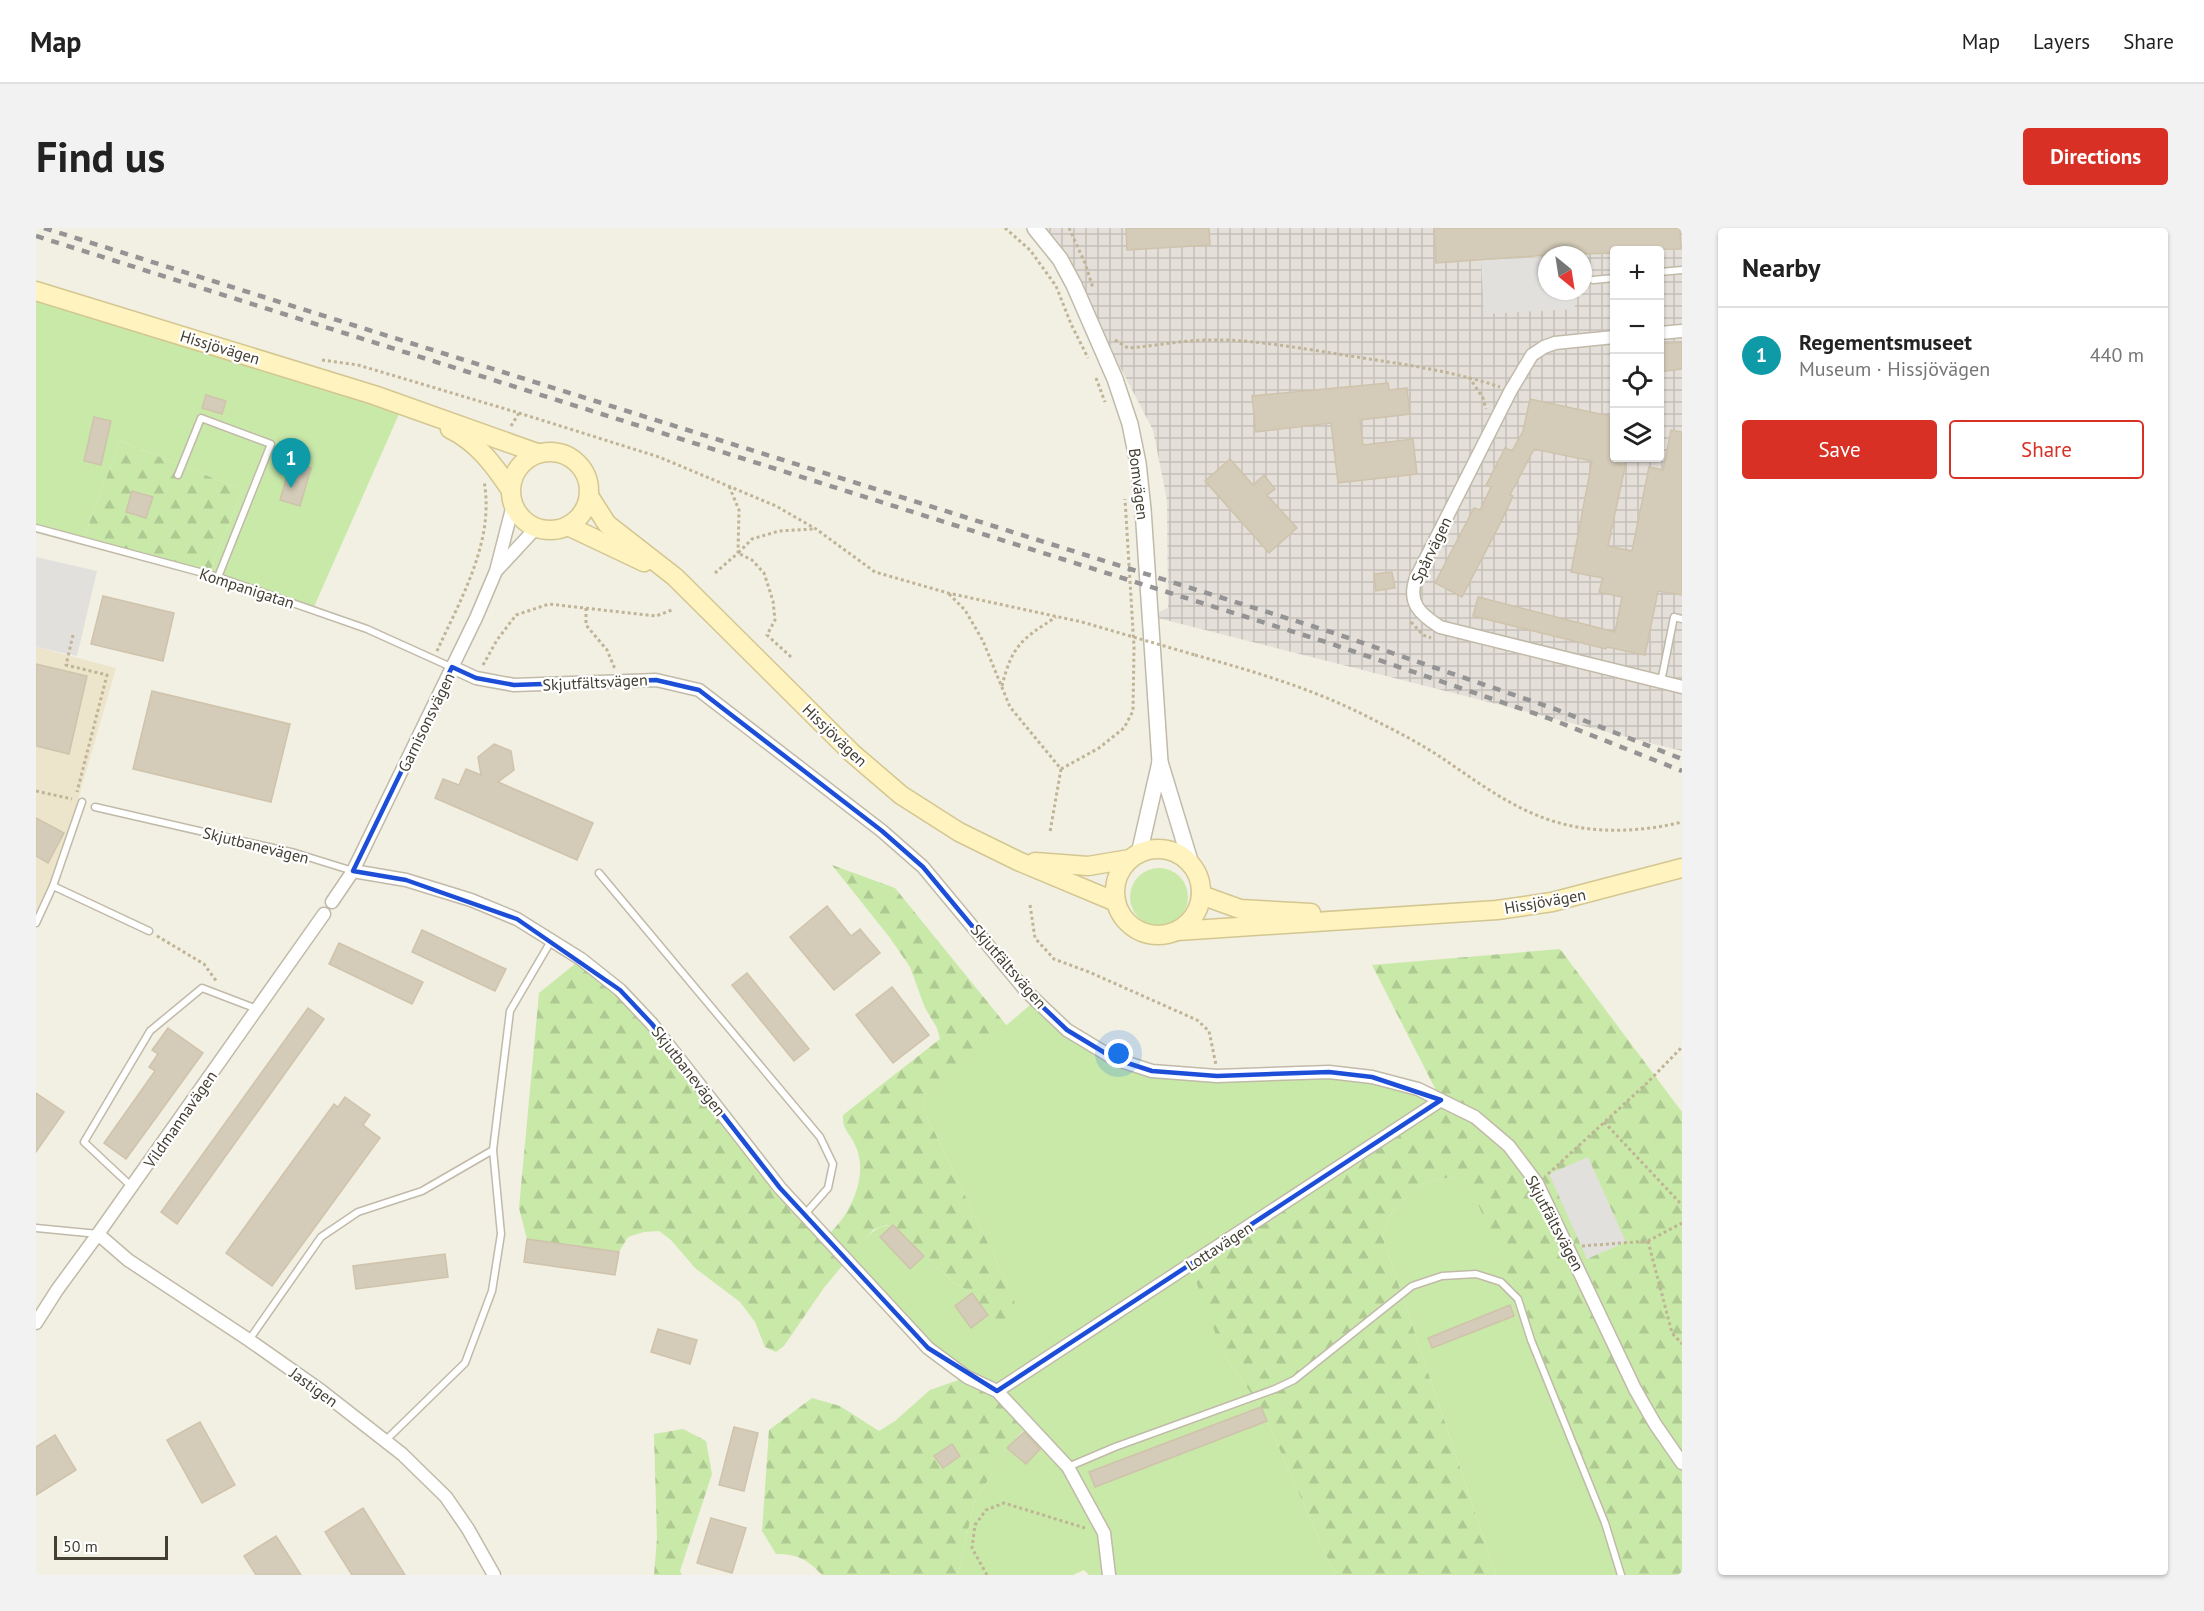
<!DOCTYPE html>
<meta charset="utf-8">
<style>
body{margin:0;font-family:"PT Sans",sans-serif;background:#f2f2f2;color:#222}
.controls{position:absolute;right:18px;top:18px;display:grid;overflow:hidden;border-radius:6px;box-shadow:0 2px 4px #0004}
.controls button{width:54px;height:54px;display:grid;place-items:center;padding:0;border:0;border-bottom:2px solid #e0e0e0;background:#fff;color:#222;font:30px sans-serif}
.compass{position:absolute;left:1502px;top:18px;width:54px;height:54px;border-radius:50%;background:#fff;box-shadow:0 2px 4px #0004;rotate:150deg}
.scale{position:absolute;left:18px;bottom:15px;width:114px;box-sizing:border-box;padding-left:6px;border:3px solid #443f33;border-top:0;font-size:16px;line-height:21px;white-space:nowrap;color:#443f33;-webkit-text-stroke:4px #fff;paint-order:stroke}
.you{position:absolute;left:1083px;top:826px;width:21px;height:21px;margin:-15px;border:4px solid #fff;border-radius:50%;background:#1a73e8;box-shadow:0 0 0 9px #1a73e833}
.badge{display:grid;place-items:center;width:39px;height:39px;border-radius:50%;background:#d93025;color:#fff;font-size:20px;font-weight:700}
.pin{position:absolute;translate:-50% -50px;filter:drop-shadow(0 2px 3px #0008)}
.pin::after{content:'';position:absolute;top:32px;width:21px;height:18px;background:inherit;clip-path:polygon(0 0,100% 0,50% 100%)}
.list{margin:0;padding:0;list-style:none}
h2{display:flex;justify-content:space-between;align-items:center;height:78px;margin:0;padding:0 24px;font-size:26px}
h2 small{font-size:20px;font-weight:400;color:#767676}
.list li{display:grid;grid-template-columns:39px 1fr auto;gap:18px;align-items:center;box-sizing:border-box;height:96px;padding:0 24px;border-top:2px solid #e0e0e0}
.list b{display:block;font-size:22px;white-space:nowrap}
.list p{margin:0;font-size:20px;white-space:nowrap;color:#767676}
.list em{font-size:20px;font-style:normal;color:#767676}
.actions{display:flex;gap:12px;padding:18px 24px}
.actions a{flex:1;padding:14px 0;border:2px solid #d93025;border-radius:6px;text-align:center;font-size:21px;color:#d93025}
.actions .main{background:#d93025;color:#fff}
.icon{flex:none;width:33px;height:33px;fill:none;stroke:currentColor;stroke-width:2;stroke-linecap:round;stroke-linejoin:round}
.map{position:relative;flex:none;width:1646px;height:1347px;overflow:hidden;border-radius:6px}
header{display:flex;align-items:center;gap:36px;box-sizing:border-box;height:84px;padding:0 30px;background:#fff;border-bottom:2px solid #e0e0e0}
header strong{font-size:28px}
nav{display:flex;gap:33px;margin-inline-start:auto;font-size:21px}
.intro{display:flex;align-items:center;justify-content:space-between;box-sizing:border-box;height:144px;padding:0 36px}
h1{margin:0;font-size:42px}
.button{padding:15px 27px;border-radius:6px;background:#d93025;color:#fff;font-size:21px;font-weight:700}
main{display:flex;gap:36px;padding:0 36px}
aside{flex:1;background:#fff;border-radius:6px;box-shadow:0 2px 4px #0004}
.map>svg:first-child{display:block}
.industrial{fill:url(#industrial-grid);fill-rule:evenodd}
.education{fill:#ece5cc}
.grass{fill:#c9e9a9}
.forest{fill:url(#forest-firs)}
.parking{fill:#e2e0dc}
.building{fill:#d4cbb8;stroke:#cfc3ab;stroke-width:1.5}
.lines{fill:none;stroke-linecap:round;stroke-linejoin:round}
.service-casing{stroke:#c1baa8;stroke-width:9}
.minor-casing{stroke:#c1baa8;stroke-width:15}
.tertiary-casing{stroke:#c1baa8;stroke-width:18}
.secondary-casing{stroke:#d4c690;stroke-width:21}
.path{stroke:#c0b496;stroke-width:3;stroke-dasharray:3 3;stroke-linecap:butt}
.service{stroke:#fff;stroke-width:6}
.minor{stroke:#fff;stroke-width:12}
.tertiary{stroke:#fff;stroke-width:15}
.secondary{stroke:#fff3c0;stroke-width:18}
.rail{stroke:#949494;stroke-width:4.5;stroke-dasharray:8 8;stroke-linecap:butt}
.path-bridge{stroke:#c0b496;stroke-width:3;stroke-dasharray:3 3;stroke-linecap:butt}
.marked{fill:none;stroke:#1d4ed8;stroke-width:4.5;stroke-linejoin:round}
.labels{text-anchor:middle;stroke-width:4.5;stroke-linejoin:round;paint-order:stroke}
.street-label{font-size:16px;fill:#443f33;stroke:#fff}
</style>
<header>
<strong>Map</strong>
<nav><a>Map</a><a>Layers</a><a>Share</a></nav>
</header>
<div class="intro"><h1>Find us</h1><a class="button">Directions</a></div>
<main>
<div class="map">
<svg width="1646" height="1347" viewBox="0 0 1646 1347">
<defs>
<pattern id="industrial-grid" width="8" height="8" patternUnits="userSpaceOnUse" patternTransform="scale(1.5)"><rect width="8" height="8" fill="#e4dfd8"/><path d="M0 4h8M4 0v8" fill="none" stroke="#c5c0ba"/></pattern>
<pattern id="forest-firs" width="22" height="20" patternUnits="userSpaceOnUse" patternTransform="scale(1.5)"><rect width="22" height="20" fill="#c9e9a9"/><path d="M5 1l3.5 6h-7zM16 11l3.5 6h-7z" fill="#aec992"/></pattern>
</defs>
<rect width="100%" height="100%" fill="#f2efe3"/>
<!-- industrial -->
<path class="industrial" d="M999 0H1646V523L1114 388 1132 380 1131 272 1117 202 1059 91ZM1578 22H1624V230H1578ZM1511 27H1547V63H1511Z"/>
<!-- education -->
<path class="education" d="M0 419 80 440 17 658 0 695Z"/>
<!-- grass -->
<g class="grass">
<path d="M0 63 367 177 277 381 173 346 207 262 84 213 47 312 0 300Z"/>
<circle cx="1123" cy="669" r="29"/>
<path d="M1000 772 1031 802 1116 843 1293 844 1405 872 1187 1126 1225 1179 1299 1347H1053L1048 1342 1037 1347H922L938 1275 971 1220 988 1203 892 1120 815 1027C827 1013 837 997 857 997L917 1054 936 1065 972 1057 885 876 890 866Z"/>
<path d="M1414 949 1438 964 1482 1071 1569 1295 1585 1347H1460L1346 1007 1356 984 1382 957Z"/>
</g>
<!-- forest -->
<g class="forest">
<path d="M84 213 207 262 173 346 47 312Z"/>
<path d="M796 637 859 660 971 798 890 866 885 876 972 1057C977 1071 988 1089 973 1100L962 1095 952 1087 936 1065 917 1054 857 997H850L837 1002 815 1027 787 1061 748 1118 740 1124 729 1119 719 1094 704 1074 659 1040 635 1012 623 1003 608 1004 592 1009 583 1024 491 1011 483 980 503 765 545 731 584 762 789 1009C814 990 834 946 819 917 814 905 806 902 807 887L904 811 901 800 889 780 874 739 854 710Z"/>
<path d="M1524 721 1646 884V1347H1585L1482 1071 1437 964 1414 949 1382 957 1356 984 1346 1007 1460 1347H1299L1225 1179 1187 1126 1154 1037 1405 872 1336 737Z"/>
<path d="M931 1149 961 1163 993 1196 971 1220 938 1275 922 1347H786C771 1331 761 1326 740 1326L726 1303 733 1202 776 1170 804 1178 843 1203 859 1193 894 1162Z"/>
<path d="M647 1201 670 1213 676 1246 644 1343 646 1347H618L621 1310 618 1206Z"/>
</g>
<!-- parking -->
<g class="parking">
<path d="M1511 29V63H1538L1539 81 1448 86 1445 32Z"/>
<path d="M0 329 61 343 41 428 0 419Z"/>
<path d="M1552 929 1590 1014 1551 1031 1513 946Z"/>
</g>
<!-- building -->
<g class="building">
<path d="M1090 0H1173L1174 17 1091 22Z"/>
<path d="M1398 0H1644L1645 21 1578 22V25L1511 27 1400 35Z"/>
<path d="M1646 114V141L1623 144V116Z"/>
<path d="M1352 155 1353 162 1371 160 1374 186 1324 192 1327 217 1377 211 1381 246 1302 255 1295 195 1220 204 1216 168Z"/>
<path d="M170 167 190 173 186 186 166 180Z"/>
<path d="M1494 171 1578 189V230H1591L1572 318 1596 323 1613 239 1627 242 1635 202 1646 204V367L1622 363 1609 427 1571 419 1570 421 1437 388 1442 369 1579 404 1586 369 1563 364 1567 350 1535 344 1556 233 1498 221 1474 267 1477 268 1465 294 1426 369 1399 355 1438 280 1444 282 1455 259 1450 257 1469 220 1476 223 1487 203Z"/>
<path d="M58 189 75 193 65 237 48 233Z"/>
<path d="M1194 231 1217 257 1228 247 1239 261 1231 267 1261 300 1233 325 1169 253Z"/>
<path d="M255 234 275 240 264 278 244 272Z"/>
<path d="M96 263 117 269 110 290 90 284Z"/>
<path d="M1356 344 1359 360 1340 363 1338 346Z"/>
<path d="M67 368 138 385 127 433 55 416Z"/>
<path d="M0 436 51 448 33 526 0 518Z"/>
<path d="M116 463 254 496 235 574 97 541Z"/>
<path d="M458 516 475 523 478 542 462 554 557 595 541 632 399 570 407 551 423 557 430 541 445 547 442 529Z"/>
<path d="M0 590 28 605 12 635 0 628Z"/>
<path d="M791 678 815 708 824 701 844 725 798 762 754 709Z"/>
<path d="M386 702 470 741 459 763 376 724Z"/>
<path d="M303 715 387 754 376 776 293 736Z"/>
<path d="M711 745 773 821 758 833 696 757Z"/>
<path d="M856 759 893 807 857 835 820 787Z"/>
<path d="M272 780 288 791 141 996 125 984Z"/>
<path d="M132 800 167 825 90 931 68 915 119 843 113 839 122 826 116 822Z"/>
<path d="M0 865 28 884 0 924Z"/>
<path d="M309 869 334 887 327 897 344 910 236 1058 190 1025 298 876 302 879Z"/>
<path d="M857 997 888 1028 874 1041 844 1009Z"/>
<path d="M491 1011 583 1024 579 1047 488 1034Z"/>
<path d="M409 1026 412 1049 320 1061 317 1038Z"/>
<path d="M936 1065 952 1087 935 1100 919 1078Z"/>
<path d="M1474 1077 1478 1088 1396 1120 1392 1110Z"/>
<path d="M622 1101 661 1112 654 1136 615 1124Z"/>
<path d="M1225 1179 1231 1193 1059 1259 1053 1244Z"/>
<path d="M164 1194 199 1257 166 1275 131 1212Z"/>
<path d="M698 1199 722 1205 708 1263 683 1257Z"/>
<path d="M988 1204 1004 1221 990 1236 971 1220Z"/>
<path d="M19 1207 40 1242 0 1267V1219Z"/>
<path d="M916 1216 924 1228 907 1240 898 1228Z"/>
<path d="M327 1280 369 1347H316L289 1304Z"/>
<path d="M675 1290 710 1300 696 1345 661 1335Z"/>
<path d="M240 1308 265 1347H220L208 1328Z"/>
</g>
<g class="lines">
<!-- service casing -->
<g class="service-casing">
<g id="service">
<path d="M1624 44 1646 42"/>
<path d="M1557 52 1578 50"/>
<path d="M142 247 165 190 235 216 182 349"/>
<path d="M0 300 182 349 331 401 415 439"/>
<path d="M1625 454 1638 389 1646 391"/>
<path d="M59 579 259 625 317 643"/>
<path d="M563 645 784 909 797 936 792 960 769 986"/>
<path d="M17 658 113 703"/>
<path d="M0 695 17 658 46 574"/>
<path d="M95 958 48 914 114 803 166 760 221 781"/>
<path d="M0 1000 62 1006"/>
<path d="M213 1112 285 1009 322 984 386 963 457 922"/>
<path d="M349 1213 429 1135 456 1063 465 1006 457 922 474 783 515 713"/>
<path d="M1032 1239 1079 1219 1239 1161 1258 1152 1376 1058 1406 1048 1440 1046 1465 1054 1482 1071 1495 1112 1569 1295 1585 1347"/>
</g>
</g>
<!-- minor casing -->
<g class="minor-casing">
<g id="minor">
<path d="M1624 105 1646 103"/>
<path d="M1578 109 1519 115 1508 119 1496 127 1475 162 1380 350C1371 375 1384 386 1404 399L1646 459"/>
<path d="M461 342 500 300"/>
<path d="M416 439 440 450 478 457 620 452 663 462 846 603 887 639 990 763 1031 802 1079 831 1116 843 1181 848 1293 844 1336 849 1382 861 1439 889 1473 918 1501 955 1599 1161 1619 1196 1646 1235"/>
<path d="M317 643 370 652 435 672 481 691 545 731 584 762 616 796 744 960 892 1120 931 1149 961 1163 1032 1239 1068 1305 1073 1347"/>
<path d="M296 674 317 643 440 390 460 343 477 277"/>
<path d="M62 1006 92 1032 213 1112 284 1162 366 1226 410 1269 432 1301 458 1347"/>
<path d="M0 1095 21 1062 62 1006 288 686"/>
<path d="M961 1163 1405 872"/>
</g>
</g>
<!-- tertiary casing -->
<g class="tertiary-casing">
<g id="tertiary">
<path d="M999 0 1024 31 1038 57 1079 151 1094 196 1102 235 1107 281 1124 534 1155 636"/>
<path d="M1103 626 1124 534"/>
</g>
</g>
<!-- secondary casing -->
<g class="secondary-casing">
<g id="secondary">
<path d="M0 63 338 167 501 225"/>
<path d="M414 201C441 214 458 237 474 261"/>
<circle cx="514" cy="263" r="39"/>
<path d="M553 268 571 296 639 349 816 525 865 567 923 604 982 633 1080 674"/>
<path d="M532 298 608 334"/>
<circle cx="1122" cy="664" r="43"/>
<path d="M999 634 1052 638 1094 631"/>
<path d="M1165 667 1204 681 1275 685"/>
<path d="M1141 703 1461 682 1516 674 1646 640"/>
</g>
</g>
<!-- path -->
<g class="path">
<path d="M969 0 994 22 1020 58 1035 96 1052 130"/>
<path d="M1033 0 1049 35 1057 60"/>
<path d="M1079 112 1092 120C1120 118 1146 112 1174 112 1215 111 1262 120 1302 126 1356 135 1411 141 1464 159"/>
<path d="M286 132 322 137 483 185 623 229 740 278 780 301 839 344 912 365 1046 394"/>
<path d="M1433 149 1447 170 1450 181"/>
<path d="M1060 150 1069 174"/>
<path d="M475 198 483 185"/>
<path d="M679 345 702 325 703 282 693 258"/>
<path d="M913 366 929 382 947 413 974 479 1025 541 1014 604"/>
<path d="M550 380V397L571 422 579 441"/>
<path d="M1375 394 1387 407 1395 410"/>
<path d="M37 407 30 437 71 447 41 564"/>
<path d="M401 423C425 370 459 313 448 253"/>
<path d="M1159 427C1220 444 1281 462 1338 492 1362 504 1387 517 1409 532 1444 556 1479 582 1520 594 1559 606 1606 604 1646 594"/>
<path d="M755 429 731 407 739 392 737 373 728 345 716 332 702 325 716 311 743 303 778 301"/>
<path d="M447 437 461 412 480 387 513 376 620 388 636 382"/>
<path d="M966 458C976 417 986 411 1020 389"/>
<path d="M1025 541 1063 520 1088 500 1097 483 1098 419 1089 271"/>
<path d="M0 563 36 571"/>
<path d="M994 677 999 710 1018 731 1053 744 1161 792 1173 803 1180 837"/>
<path d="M121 708 168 736 181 754"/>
<path d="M1568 894 1646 977"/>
<path d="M1512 946 1611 855 1646 819"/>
<path d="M1612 1013 1636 1105 1646 1116"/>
<path d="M1546 1018 1612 1013 1646 995"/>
<path d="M951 1347 936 1320 939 1297 950 1282 968 1275 1049 1300"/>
</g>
<!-- service -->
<use href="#service" class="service"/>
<!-- minor -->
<use href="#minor" class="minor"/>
<!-- tertiary -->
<use href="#tertiary" class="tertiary"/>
<!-- secondary -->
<use href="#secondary" class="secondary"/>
<!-- rail -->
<g class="rail">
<path d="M8 0 1295 404 1519 481 1646 531"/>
<path d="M0 8 1293 415 1512 490 1646 543"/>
</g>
<!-- path-bridge -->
<path class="path-bridge" d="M1046 394 1159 427"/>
</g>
<!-- marked area -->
<path class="marked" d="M416 439 440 450 478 457 620 452 663 462 846 603 887 639 990 763 1031 802 1079 831 1116 843 1181 848 1293 844 1336 849 1405 872 961 1163 892 1120 744 960 616 796 584 762 481 691 370 652 317 643Z"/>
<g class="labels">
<!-- street labels -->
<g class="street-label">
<text transform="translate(184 119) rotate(17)" y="6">Hissjövägen</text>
<text transform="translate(1103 256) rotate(83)" y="6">Bomvägen</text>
<text transform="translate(1395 322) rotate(-64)" y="6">Spårvägen</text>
<text transform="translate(211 360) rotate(18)" y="6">Kompanigatan</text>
<text transform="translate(559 454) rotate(-3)" y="6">Skjutfältsvägen</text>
<text transform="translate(390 494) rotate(-64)" y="6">Garnisonsvägen</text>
<text transform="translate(799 507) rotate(44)" y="6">Hissjövägen</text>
<text transform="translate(220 617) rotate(14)" y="6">Skjutbanevägen</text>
<text transform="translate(1509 673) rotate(-10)" y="6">Hissjövägen</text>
<text transform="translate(973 738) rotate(49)" y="6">Skjutfältsvägen</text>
<text transform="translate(653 843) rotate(52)" y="6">Skjutbanevägen</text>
<text transform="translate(144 891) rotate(-55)" y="6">Vildmannavägen</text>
<text transform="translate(1519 995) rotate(62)" y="6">Skjutfältsvägen</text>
<text transform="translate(1183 1018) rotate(-33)" y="6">Lottavägen</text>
<text transform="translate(278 1159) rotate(36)" y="6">Jastigen</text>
</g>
</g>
</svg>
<div class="controls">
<button>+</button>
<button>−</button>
<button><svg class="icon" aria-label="locate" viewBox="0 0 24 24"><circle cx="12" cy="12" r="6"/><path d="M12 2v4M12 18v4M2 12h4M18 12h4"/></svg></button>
<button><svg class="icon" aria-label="layers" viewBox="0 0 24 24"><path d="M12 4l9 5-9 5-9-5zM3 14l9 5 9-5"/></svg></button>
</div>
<svg class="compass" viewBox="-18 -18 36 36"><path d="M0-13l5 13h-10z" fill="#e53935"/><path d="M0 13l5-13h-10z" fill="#767676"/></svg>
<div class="scale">50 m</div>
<div class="you"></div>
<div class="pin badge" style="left:255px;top:260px;background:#0f9aa8">1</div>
</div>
<aside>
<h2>Nearby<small></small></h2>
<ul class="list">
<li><span class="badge" style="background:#0f9aa8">1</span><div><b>Regementsmuseet</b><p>Museum · Hissjövägen</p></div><em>440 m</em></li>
</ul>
<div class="actions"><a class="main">Save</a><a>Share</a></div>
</aside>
</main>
